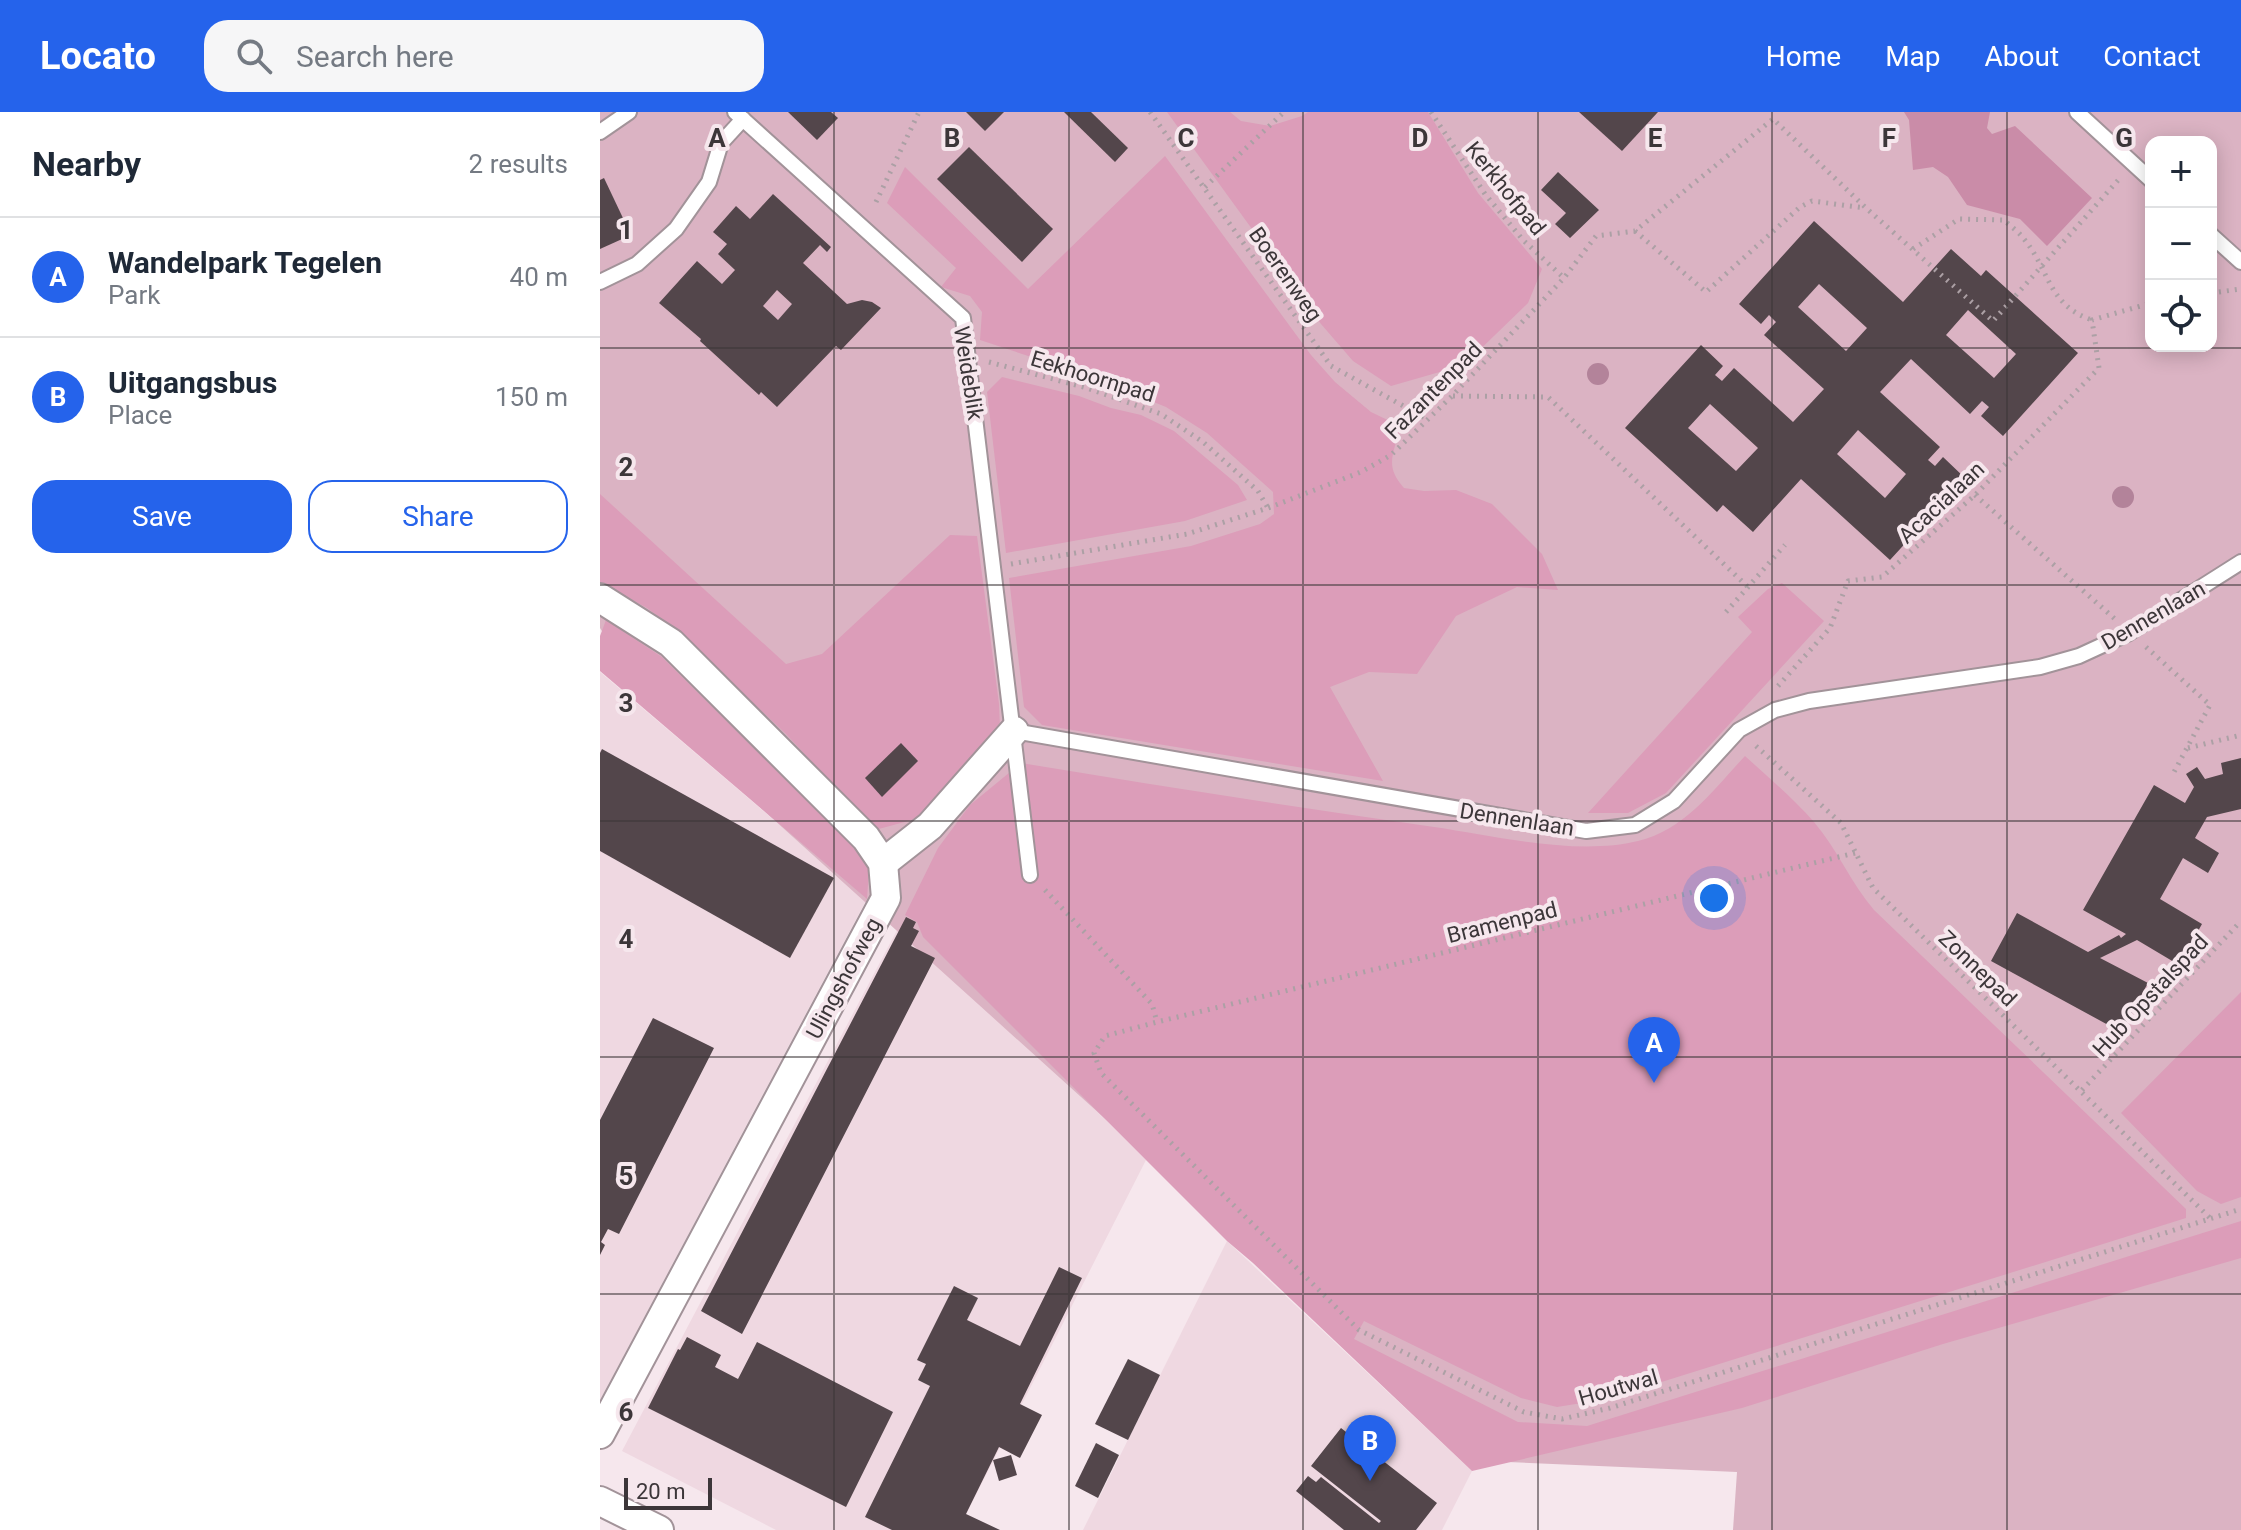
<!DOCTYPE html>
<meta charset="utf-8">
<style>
body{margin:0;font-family:Roboto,sans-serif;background:#f6f6f7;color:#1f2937}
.controls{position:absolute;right:24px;top:24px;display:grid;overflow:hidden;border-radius:16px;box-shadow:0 4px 20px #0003}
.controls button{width:72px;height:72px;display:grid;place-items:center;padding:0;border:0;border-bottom:2px solid #e0e1e3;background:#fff;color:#1f2937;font:40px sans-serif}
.scale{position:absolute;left:24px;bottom:20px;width:88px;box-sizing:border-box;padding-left:8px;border:4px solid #3c3639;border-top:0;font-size:22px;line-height:28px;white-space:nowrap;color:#3c3639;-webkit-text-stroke:6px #f6e7ed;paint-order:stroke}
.you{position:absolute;left:1114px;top:786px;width:28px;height:28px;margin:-20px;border:6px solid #fff;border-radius:50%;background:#1a73e8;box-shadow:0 0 0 12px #1a73e833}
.badge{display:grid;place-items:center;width:52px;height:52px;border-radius:50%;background:#2563eb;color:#fff;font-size:26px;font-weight:700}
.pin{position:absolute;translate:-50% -66px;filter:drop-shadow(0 2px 4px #0008)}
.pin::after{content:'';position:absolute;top:42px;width:28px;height:24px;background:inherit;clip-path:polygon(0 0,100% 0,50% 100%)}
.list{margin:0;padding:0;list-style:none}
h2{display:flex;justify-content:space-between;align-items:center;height:104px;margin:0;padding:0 32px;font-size:34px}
h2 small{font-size:26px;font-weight:400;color:#747a83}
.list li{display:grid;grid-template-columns:52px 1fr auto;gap:24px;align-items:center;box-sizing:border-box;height:120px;padding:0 32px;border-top:2px solid #e0e1e3}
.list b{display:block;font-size:30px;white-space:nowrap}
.list p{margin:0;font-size:26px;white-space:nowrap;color:#747a83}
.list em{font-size:26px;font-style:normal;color:#747a83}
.actions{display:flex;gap:16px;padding:24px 32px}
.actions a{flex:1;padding:18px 0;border:2px solid #2563eb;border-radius:24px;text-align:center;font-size:28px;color:#2563eb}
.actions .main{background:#2563eb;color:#fff}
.icon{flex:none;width:44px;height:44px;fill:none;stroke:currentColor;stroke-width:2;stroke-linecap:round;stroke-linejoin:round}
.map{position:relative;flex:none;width:1641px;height:1418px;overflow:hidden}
header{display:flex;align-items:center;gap:48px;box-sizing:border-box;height:112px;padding:0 40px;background:#2563eb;color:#fff}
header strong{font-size:38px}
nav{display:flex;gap:44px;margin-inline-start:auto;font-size:28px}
.search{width:560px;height:72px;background:#f6f6f7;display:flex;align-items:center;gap:20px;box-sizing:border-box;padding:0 28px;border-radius:24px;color:#747a83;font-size:30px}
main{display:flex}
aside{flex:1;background:#fff}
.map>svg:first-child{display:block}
.built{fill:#efd8e1}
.green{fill:#dbb3c3;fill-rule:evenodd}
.forest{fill:#dc9db9}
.water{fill:#ca8ca8}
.building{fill:#53464b;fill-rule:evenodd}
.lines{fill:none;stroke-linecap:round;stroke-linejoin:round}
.service-casing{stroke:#a29399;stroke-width:18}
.minor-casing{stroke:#a29399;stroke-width:32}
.path{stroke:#aca0a5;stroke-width:5;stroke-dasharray:2 6;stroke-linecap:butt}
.service{stroke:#fff;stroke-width:14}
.minor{stroke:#fff;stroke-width:28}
.tree{fill:#b3839a}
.grid{fill:none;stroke:#3c3639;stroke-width:2;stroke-opacity:0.55}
.labels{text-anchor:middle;stroke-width:8;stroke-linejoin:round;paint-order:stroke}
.street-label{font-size:22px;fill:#3c3639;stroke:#f6e7ed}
.grid-label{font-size:26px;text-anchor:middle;font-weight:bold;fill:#3c3639;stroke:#f6e7ed;stroke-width:8;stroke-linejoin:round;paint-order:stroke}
</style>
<header>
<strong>Locato</strong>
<div class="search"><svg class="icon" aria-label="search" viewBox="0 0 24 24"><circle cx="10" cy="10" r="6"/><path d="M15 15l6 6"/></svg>Search here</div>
<nav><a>Home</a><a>Map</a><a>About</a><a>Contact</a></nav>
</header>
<main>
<aside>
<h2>Nearby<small>2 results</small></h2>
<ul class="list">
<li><span class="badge">A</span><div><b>Wandelpark Tegelen</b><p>Park</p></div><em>40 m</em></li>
<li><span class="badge">B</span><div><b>Uitgangsbus</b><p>Place</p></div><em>150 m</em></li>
</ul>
<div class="actions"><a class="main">Save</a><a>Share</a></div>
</aside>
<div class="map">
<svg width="1641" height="1418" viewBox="0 0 1641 1418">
<rect width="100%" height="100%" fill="#f6e7ed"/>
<!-- built -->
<g class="built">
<path d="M0 560 267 787 0 1288Z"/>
<path d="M305 803 429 932 546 1048 358 1418H176L22 1339Z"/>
<path d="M627 1129 872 1359 842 1418H483Z"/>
</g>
<!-- green -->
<path class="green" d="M0 0H1641V1418H1133L1137 1360 884 1349 48 594 0 516ZM1551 30H1611V234H1551Z"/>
<!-- forest -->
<g class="forest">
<path d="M567 0H630L641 9 670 14 702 4 708 0H828L878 81 942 157 928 191 864 253 791 274 753 249 721 212Z"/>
<path d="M565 44 711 243 735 270 771 300 800 314C795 341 783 353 804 376L824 379 856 378 892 392 942 442 958 478 917 475 856 504 817 562 769 560 730 575 783 669 442 613 424 595 409 466 591 434 660 412 674 402 673 380 607 321 566 295 489 264 380 228 382 200 370 184 341 175 356 156 287 91 305 55 428 177Z"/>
<path d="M402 265 479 284 511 296 541 303 574 319 638 373 647 388 585 409 406 441 387 280Z"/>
<path d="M0 382 186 552 222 542 350 423 377 424 399 592 400 615 323 705 275 718 186 622 75 517 47 496 0 470Z"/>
<path d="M1182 471 1224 509 1066 681 1028 701H988L1152 520 1138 505 1168 477Z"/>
<path d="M6 508 62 545 252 733 269 758 267 787 0 559V524Z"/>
<path d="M1145 644C1168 665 1193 686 1214 710 1237 737 1251 771 1274 798L1586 1097V1106L1007 1287 957 1295 921 1286 764 1209 754 1227 918 1310 987 1314 1641 1109V1146L1343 1232 1142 1296 872 1359 653 1151 627 1129 323 825 317 810 305 803 338 736 370 693 421 651C559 674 696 695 834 715 896 724 977 744 1038 729 1085 718 1114 677 1145 644Z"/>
<path d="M1641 880V1085L1621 1092 1597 1079 1521 1001Z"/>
</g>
<!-- water -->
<path class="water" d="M1304 0H1390L1387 16 1392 22 1415 14 1492 86 1447 134 1420 107 1367 93 1348 65 1333 55 1313 58 1309 8Z"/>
<!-- building -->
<g class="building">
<path d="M188 0H231L238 6 217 28Z"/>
<path d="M366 0H404L385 19Z"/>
<path d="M464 0H491L528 36 515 50Z"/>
<path d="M979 0H1058L1022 39Z"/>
<path d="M369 35 453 117 422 150 337 67Z"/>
<path d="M958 60 999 98 970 126 955 112 966 101 941 78Z"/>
<path d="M4 66 31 123 0 137V68Z"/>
<path d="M173 82 231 135 227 140 220 133 203 151 247 192 262 188 272 190 281 196 241 238 236 234 177 295 161 280 159 283 100 229 101 227 59 191 97 149 122 172 135 158 118 142 127 132 113 120 136 94 150 107ZM177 178 192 192 178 208 163 194Z"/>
<path d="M1214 109 1303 190 1351 137 1381 164 1386 158 1478 241 1403 324 1381 304 1389 295 1382 289 1370 302 1311 247 1280 280 1340 335 1328 348 1335 354 1343 345 1365 366 1290 448 1201 367 1153 420 1123 393 1117 400 1025 316 1101 233 1123 254 1115 263 1122 269 1134 256 1193 310 1224 277 1164 223 1176 210 1169 203 1161 212 1139 192ZM1219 172 1267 216 1246 239 1198 195ZM1368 198 1416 242 1394 266 1346 223ZM1110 292 1158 336 1136 359 1088 316ZM1258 318 1306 362 1285 386 1237 342Z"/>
<path d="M301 631 318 649 282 685 265 666Z"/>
<path d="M2 637 234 766 190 846 0 739V641Z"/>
<path d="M1641 646V697L1607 705 1595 726 1619 741 1608 761 1583 746 1560 787 1602 812 1579 853 1537 828 1500 846 1548 871 1521 920 1391 849 1417 801 1488 840 1519 823 1521 826 1526 822 1483 798 1554 673 1585 691 1594 675 1586 662 1597 655 1605 667 1623 662 1621 651Z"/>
<path d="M306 805 316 810 313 816 319 819 311 834 335 846 142 1222 101 1199Z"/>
<path d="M53 906 114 936 19 1122 8 1117 1 1130 5 1133 0 1143V1008Z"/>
<path d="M459 1155 482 1166 420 1292 442 1303 420 1346 399 1335 366 1402 400 1418H292L265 1405 330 1274 318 1268 326 1252 317 1248 354 1174 378 1186 367 1208 420 1234Z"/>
<path d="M87 1225 121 1243 115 1255 138 1267 157 1230 293 1300 246 1395 48 1296 78 1237 80 1238Z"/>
<path d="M528 1247 560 1263 528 1328 495 1312Z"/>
<path d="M741 1316 837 1391 816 1418H744L696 1379 708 1364 716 1370 721 1365 779 1411 781 1409 711 1354Z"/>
<path d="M496 1331 519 1343 498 1386 475 1374Z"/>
<path d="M411 1343 417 1363 399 1369 393 1348Z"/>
</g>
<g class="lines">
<!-- service casing -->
<g class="service-casing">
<g id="service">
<path d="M135 0 363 206 430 763"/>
<path d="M1477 0 1551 68"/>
<path d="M0 20 29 0"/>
<path d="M1611 123 1641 150"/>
<path d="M0 170 37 152 76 117 109 70 121 31 143 7"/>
<path d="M414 619 986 719 1035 713 1074 689 1139 618 1175 598 1209 589 1440 555 1479 544 1529 521 1641 450"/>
</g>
</g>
<!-- minor casing -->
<g class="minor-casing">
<g id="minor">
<path d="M0 486 71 531 266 726 283 751 286 786 0 1322"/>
<path d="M283 751 330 714 414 619"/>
<path d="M0 1389 59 1418"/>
</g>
</g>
<!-- path -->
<g class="path">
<path d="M550 0 731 254 827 307"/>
<path d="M831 0 885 82 923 128 964 166"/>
<path d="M605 75 684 0"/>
<path d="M276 90 319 0"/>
<path d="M1035 119 1106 180 1200 95 1212 89 1265 96"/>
<path d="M1313 137 1359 107 1404 108C1410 114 1418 119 1423 126 1450 157 1447 193 1492 208"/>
<path d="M1611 181 1641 177"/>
<path d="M389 250 487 276 561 302 603 330 658 379 668 396"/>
<path d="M853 284 948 285 1148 475"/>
<path d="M1375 383 1515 507"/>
<path d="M411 452 587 422 668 396 761 360 791 343 852 284 964 166 996 124 1035 119 1173 7 1266 96 1393 209 1521 65"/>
<path d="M1126 500 1185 433"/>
<path d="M1546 535 1610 593 1574 660"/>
<path d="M1178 574 1230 516 1248 469 1282 465 1375 383 1499 256 1492 208 1551 191"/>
<path d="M1156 634 1241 711 1273 776 1610 1106"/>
<path d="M1588 636 1641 623"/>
<path d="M1255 741 557 910 505 924 494 941 501 961 759 1218 924 1300 962 1307 1010 1296 1641 1097"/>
<path d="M445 778 552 892 557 910"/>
<path d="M1482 978 1641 809"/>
</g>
<!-- service -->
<use href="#service" class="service"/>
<!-- minor -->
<use href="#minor" class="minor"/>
</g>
<!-- trees -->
<g class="tree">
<circle cx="998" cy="262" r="11"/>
<circle cx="1523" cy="385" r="11"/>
</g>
<!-- grid -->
<path class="grid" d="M234 0V1418M469 0V1418M703 0V1418M938 0V1418M1172 0V1418M1407 0V1418M0 236H1641M0 473H1641M0 709H1641M0 945H1641M0 1182H1641"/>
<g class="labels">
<!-- street labels -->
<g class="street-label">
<text transform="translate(906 76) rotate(51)" y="8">Kerkhofpad</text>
<text transform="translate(686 162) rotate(55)" y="8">Boerenweg</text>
<text transform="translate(369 261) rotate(81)" y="8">Weideblik</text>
<text transform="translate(493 264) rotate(17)" y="8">Eekhoornpad</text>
<text transform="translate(833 278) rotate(-45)" y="8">Fazantenpad</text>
<text transform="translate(1341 390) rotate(-43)" y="8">Acacialaan</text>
<text transform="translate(1553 503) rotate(-30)" y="8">Dennenlaan</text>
<text transform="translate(917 707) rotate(9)" y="8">Dennenlaan</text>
<text transform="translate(902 810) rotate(-14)" y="8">Bramenpad</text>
<text transform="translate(1378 856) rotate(44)" y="8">Zonnepad</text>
<text transform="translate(243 866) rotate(-62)" y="8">Ulingshofweg</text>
<text transform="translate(1550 883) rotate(-47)" y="8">Hub Opstalspad</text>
<text transform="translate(1018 1275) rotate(-16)" y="8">Houtwal</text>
</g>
</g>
<g class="grid-label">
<text x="117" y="35">A</text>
<text x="352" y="35">B</text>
<text x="586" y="35">C</text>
<text x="820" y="35">D</text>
<text x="1055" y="35">E</text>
<text x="1289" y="35">F</text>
<text x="1524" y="35">G</text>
<text x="26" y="127">1</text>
<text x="26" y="364">2</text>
<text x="26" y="600">3</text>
<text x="26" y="836">4</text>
<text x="26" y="1073">5</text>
<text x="26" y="1309">6</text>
</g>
</svg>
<div class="controls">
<button>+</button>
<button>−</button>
<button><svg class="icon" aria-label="locate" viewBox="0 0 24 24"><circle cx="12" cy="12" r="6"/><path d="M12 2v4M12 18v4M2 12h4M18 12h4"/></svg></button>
</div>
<div class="scale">20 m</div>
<div class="you"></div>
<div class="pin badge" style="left:1054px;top:971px">A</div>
<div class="pin badge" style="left:770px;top:1369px">B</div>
</div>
</main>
